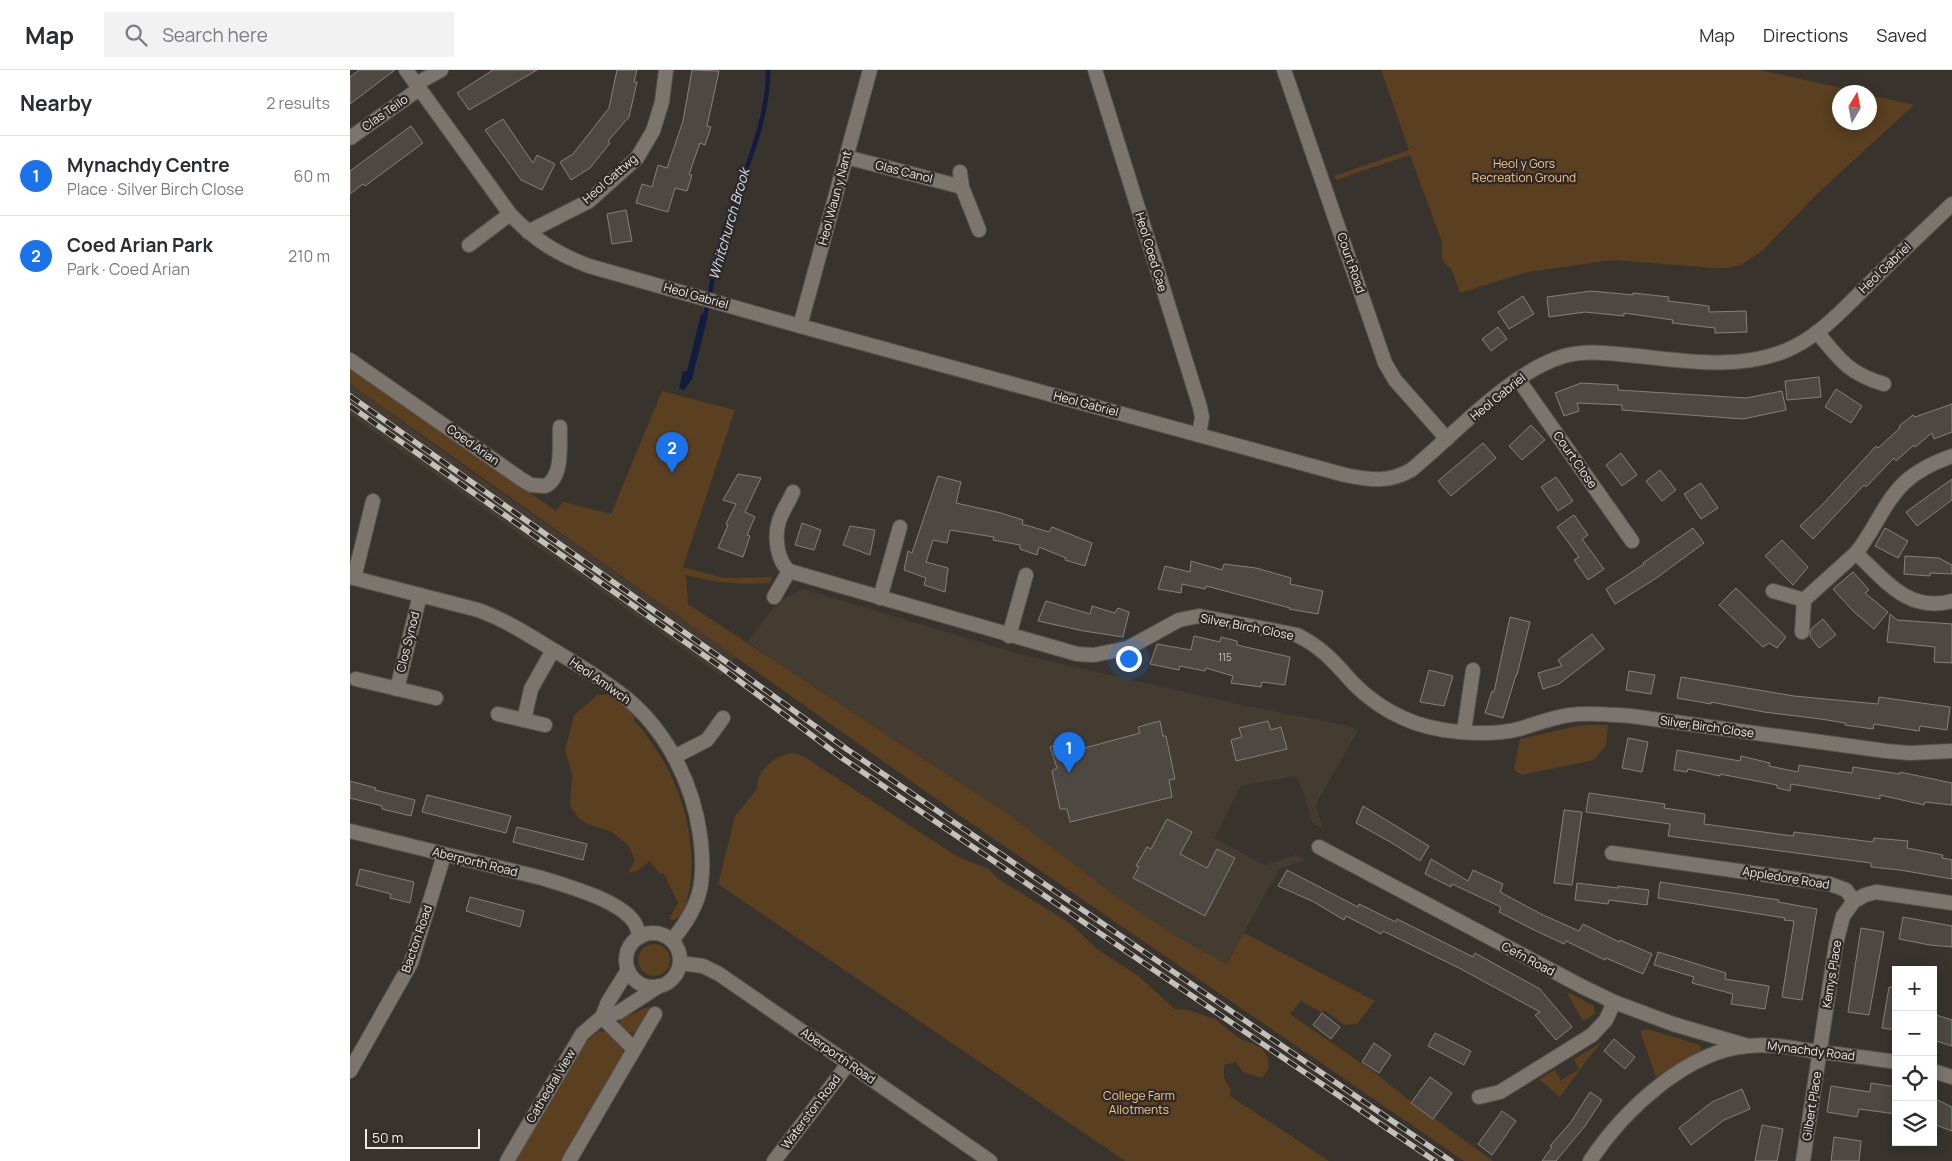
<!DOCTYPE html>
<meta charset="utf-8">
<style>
body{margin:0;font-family:Manrope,sans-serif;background:#f2f2f3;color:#2b2b33}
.controls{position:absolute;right:15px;bottom:15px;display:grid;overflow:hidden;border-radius:0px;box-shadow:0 2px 12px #0003}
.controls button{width:45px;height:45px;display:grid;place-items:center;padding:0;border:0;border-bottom:1px solid #e1e1e2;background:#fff;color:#2b2b33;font:25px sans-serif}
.compass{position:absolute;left:1482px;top:15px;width:45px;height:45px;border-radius:50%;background:#fff;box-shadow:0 2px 12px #0003;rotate:10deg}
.scale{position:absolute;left:15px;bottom:12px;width:115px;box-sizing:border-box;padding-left:5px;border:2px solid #edeae6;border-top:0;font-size:14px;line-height:18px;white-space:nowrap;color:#edeae6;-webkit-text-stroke:4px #2e2924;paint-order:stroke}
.you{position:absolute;left:778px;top:588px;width:18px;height:18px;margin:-12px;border:4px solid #fff;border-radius:50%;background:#1a73e8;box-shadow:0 0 0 8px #1a73e833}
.badge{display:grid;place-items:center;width:32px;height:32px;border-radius:50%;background:#1a73e8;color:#fff;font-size:16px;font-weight:700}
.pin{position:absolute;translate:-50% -41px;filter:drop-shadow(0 1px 2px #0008)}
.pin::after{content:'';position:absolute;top:26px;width:18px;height:15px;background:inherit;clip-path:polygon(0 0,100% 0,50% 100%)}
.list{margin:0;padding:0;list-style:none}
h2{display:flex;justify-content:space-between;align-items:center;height:65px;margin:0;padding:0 20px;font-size:21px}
h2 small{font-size:16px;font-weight:400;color:#7c7c81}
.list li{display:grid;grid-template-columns:32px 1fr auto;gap:15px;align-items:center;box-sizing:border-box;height:80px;padding:0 20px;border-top:1px solid #e1e1e2}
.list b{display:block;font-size:19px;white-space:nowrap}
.list p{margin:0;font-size:16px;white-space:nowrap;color:#7c7c81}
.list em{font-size:16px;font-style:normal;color:#7c7c81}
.icon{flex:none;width:28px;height:28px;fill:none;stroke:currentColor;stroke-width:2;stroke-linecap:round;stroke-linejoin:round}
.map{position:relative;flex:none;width:1602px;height:1091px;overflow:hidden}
header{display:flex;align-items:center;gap:30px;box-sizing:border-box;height:70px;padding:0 25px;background:#fff;border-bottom:1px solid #e1e1e2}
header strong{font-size:24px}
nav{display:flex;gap:28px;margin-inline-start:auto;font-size:18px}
.search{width:350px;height:45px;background:#f2f2f3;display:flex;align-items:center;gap:12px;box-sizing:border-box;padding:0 18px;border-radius:0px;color:#7c7c81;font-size:19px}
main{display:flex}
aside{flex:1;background:#fff}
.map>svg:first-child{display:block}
.built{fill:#443b31}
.green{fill:#5a3f20}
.water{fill:#121c3e}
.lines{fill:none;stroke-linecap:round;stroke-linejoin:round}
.stream{stroke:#121c3e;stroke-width:4.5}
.building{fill:#4e4842;stroke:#86807a}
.minor-casing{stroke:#55514c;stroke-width:16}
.minor{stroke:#7b756e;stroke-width:14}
.rail-casing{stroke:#c3c0bb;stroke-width:5.5}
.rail{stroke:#2e2924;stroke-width:4;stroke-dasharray:11;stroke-linecap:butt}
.labels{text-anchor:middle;stroke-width:4.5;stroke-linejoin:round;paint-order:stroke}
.number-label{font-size:10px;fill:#c5c2bd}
.street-label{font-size:12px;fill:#edeae6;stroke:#2e2924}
.park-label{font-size:12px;fill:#f9c48a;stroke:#2e2924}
.water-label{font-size:14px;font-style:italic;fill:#d4dffa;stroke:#2e2924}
</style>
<header>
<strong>Map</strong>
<div class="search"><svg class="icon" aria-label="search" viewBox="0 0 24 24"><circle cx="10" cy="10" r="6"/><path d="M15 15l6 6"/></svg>Search here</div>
<nav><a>Map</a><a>Directions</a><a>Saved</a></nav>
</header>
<main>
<aside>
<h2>Nearby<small>2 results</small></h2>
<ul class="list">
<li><span class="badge">1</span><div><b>Mynachdy Centre</b><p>Place · Silver Birch Close</p></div><em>60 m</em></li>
<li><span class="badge">2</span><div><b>Coed Arian Park</b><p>Park · Coed Arian</p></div><em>210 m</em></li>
</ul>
</aside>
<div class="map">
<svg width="1602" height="1091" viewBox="0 0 1602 1091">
<rect width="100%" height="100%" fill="#38332d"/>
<!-- built -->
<g class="built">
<path d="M0 314 109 393 386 587 371 606 0 345Z"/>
<path d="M453 519 673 585 892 635 1000 656 1008 661 966 734 973 759 962 753 954 723 946 706 891 716 864 768 915 795 946 785 956 790 929 799 877 894 826 866 763 824 661 746 397 572 429 531Z"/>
</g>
<!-- green -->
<g class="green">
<path d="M1031 0H1410L1509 22H1490V52H1520V25L1564 35 1468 123 1412 181 1391 195 1378 198H1363L1263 190 1178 202 1110 223 1101 198 1097 196 1092 188V172L1060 85 986 110 984 106 1059 80Z"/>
<path d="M0 297 206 441 213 432 261 444 312 321 385 340 333 497 374 508 422 507 420 513C391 515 365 513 336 505L338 534 661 746 763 824 826 866 877 894 894 863 1025 931 1007 954 994 955 974 940 972 943 951 931 940 944 1027 1004 1055 1027 1143 1091H1114L609 745 0 314Z"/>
<path d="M280 623 288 628 284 651C292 658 297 666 303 675 336 721 353 789 333 844L324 850 319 849 328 833 314 804 309 803 300 791 287 801 278 803 285 790 278 775 262 762 241 755 229 749 220 736 222 704 215 680 224 645 247 625Z"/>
<path d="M1232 655H1258L1256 676 1244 690 1172 705 1164 700 1170 669Z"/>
<path d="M443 683 453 686 608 787 639 799 647 808 721 854 747 879 787 905 825 939 838 940 865 949 889 968 912 978 918 988 919 998 912 1008 893 1002 886 992 874 995V1008L881 1020 880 1026 979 1091H775L368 814 385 746 407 719C406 700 425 685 443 683Z"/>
<circle cx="304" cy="890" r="16"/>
<path d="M1216 921 1244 936 1245 944 1233 951Z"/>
<path d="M300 936 287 961 283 963 276 962 270 956V948L274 945 278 946Z"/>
<path d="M1297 959 1350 975 1351 980 1306 1007 1290 961Z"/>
<path d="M249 961 256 962 273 977V986L211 1091H164L234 973Z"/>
<path d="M1252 972 1236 991 1210 1027 1189 1009 1205 1000 1211 1010 1229 1000 1224 989Z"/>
</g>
<!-- water -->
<path class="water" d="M351 244 358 246 342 309 334 320 329 318 333 301H337Z"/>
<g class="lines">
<!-- stream -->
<path class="stream" d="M354 250C362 217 366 184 377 152 393 105 419 50 418 0"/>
</g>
<!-- building -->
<g class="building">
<path d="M9 0H45L0 34V7Z"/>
<path d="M143 0H187L119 40 107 23Z"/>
<path d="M267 0H287L284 12H287L279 47 258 71 260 73 240 98 221 110 210 92 223 84 259 38Z"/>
<path d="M342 0 369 1 357 56 361 57 355 75 350 73 339 104 342 105 337 121 325 118 318 142 286 133 292 114 302 117 308 95 317 98 333 51Z"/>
<path d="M153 49 183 93 187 85 205 94 192 120 171 110 135 60Z"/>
<path d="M61 56 73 73 15 116 13 114 0 124V101Z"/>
<path d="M276 140 282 171 262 174 257 144Z"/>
<path d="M1241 221 1283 225V223L1319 227 1318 231 1359 236V242L1396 241 1397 262 1365 263V258L1322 253 1323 250 1274 243V246L1235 242 1199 247 1197 227Z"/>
<path d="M1173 226 1184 244 1159 259 1148 242Z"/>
<path d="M1148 257 1157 269 1141 281 1132 269Z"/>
<path d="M1469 307 1471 327 1437 330 1435 311Z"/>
<path d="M1231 313 1268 315V320L1396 328 1432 321 1436 340 1393 349 1272 340V335L1227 333 1229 341 1214 346 1205 323Z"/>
<path d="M1486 319 1512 336 1501 353 1475 337Z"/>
<path d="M1602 334V362L1584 369 1582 363 1565 377 1564 375 1546 391 1544 388 1516 417 1514 415 1463 469 1450 456 1473 434 1526 376 1528 378 1550 358 1549 356 1563 345 1565 347Z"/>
<path d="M1181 355 1195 370 1172 390 1159 376Z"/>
<path d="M1133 373 1146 388 1101 426 1088 411Z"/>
<path d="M1271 383 1287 405 1272 416 1256 395Z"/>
<path d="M1310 400 1326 420 1312 431 1296 411Z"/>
<path d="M388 404 411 408 395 442 405 447 397 465 400 466 393 487 368 478 378 455 376 454 386 434 373 430Z"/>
<path d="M588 406 611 412 606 433 651 443 673 450 672 454 699 462 702 457 742 473 735 496 715 490 716 488 689 477 687 485 670 479V475L643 470 644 467 600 460 597 473 583 470 576 492 598 498 595 522 574 515 576 508 554 500 558 481 562 483Z"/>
<path d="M1206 407 1223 431 1208 441 1191 417Z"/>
<path d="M1602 409V430L1567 456 1556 442Z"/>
<path d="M1351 413 1368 438 1351 449 1334 424Z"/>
<path d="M1224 445 1238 465 1232 469 1254 499 1238 510 1224 490 1229 487 1207 457Z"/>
<path d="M452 453 471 460 464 480 445 475Z"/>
<path d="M500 456 525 460 520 485 493 475Z"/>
<path d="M1343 458 1354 473 1305 509 1265 534 1256 519 1294 494 1293 493Z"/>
<path d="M1535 458 1558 471 1548 488 1525 476Z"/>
<path d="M1432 470 1458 497 1443 515 1415 486Z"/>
<path d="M1555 486 1589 488 1602 495V504L1580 503V506L1554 504Z"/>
<path d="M841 491 872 500 874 494 906 498 941 508 940 514 973 521 968 544 939 539 940 538 856 516 855 519 832 514 831 523 808 519 815 496 840 502Z"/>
<path d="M1503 502 1519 520 1515 523 1538 542 1524 559 1503 541 1483 519Z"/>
<path d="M1386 518 1436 567 1427 578 1419 573 1413 577 1369 535Z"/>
<path d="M696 531 740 544 742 536 765 543 768 538 779 542 773 567 734 561 688 551Z"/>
<path d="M1540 544 1547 550 1602 554V593L1584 592 1585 577 1537 572Z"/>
<path d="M1160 547 1180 552 1167 605H1166L1153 648 1135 643 1142 621 1144 622Z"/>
<path d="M1473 549 1486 565 1469 578 1460 566 1461 559Z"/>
<path d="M1242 564 1254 579 1209 614 1193 619 1188 603 1212 596 1208 590Z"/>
<path d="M844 566 870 572 871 567 887 571V575L940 587 935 615 912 612 911 617 881 613 883 606 856 598 855 601 830 596 829 600 800 594 807 574 841 580Z"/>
<path d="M1079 600 1103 606 1094 636 1070 632Z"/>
<path d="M1279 601 1305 605 1301 624 1276 620Z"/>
<path d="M1331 607 1444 626 1528 634 1529 627 1600 637 1597 660 1570 656 1569 661 1524 654 1523 659 1495 655V653L1471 649 1414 642 1361 632V634L1327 628Z"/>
<path d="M810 651 813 666H816L825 709 819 710 822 727 720 752 717 739H710L702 701 707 698 700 677 724 669 727 680 790 663 788 657Z"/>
<path d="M918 651 921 660 931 657 937 679 886 691 881 670 892 667 889 658Z"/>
<path d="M1278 668 1298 672 1292 702 1272 698Z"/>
<path d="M1327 680 1390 691 1391 686 1420 693 1419 696 1448 702 1449 695 1502 703 1503 697 1550 704V702L1602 713V735L1575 732 1574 735 1530 725V729L1441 714 1440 721 1427 718V715L1370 704V706L1338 699 1337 702 1324 700Z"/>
<path d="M0 711 26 718 25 720 65 730 61 746 32 739V736L0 728Z"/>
<path d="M1239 723 1315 734 1314 738 1355 744 1354 754 1443 766 1444 762 1523 772 1524 768 1558 771 1557 778 1593 785 1592 788 1602 790V809L1550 800 1521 797V793L1318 766 1320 754 1236 742Z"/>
<path d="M77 725 161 746 156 763 72 742Z"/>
<path d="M1013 736 1079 776 1070 791 1042 773 1006 753Z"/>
<path d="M1214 740 1232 742 1222 815 1204 813Z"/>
<path d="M817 749 842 762 830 784 857 798 867 779 885 788 855 846 783 808 789 797 786 796 797 777 801 779Z"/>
<path d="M167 757 237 774 233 790 163 772Z"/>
<path d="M1081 789 1118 811 1123 800 1153 814 1150 822 1191 844 1229 861 1233 854 1269 872 1270 870 1302 884 1293 904 1256 888 1255 890 1216 871 1214 874 1184 860 1149 842 1151 837 1102 814 1101 817 1075 804Z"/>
<path d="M10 799 64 812 60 833 40 828 41 824 6 815Z"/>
<path d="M937 800 1008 837 1009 834 1046 852 1047 849 1123 887 1125 883 1161 903 1190 919 1222 957 1206 970 1185 945 1190 942 1111 899 1033 861 1031 864 996 846 994 850 964 832 928 816Z"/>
<path d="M1310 812 1429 830 1428 832 1467 839 1452 930 1432 927 1444 851 1434 850 1435 848 1308 828Z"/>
<path d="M1227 813 1268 818V816L1299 820 1297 835 1259 830 1258 834 1225 830Z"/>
<path d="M120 827 174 841 170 857 116 841Z"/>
<path d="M1553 847 1602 856V877L1580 875 1549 869Z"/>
<path d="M1511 858 1534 862 1519 945 1498 942Z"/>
<path d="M1308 882 1376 903 1375 909 1419 916 1415 939 1381 934 1383 924 1342 913 1344 907 1304 895Z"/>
<path d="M1539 917 1546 918V960L1532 958Z"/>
<path d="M972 943 990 957 981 969 963 955Z"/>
<path d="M1583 944 1602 950V976L1583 970Z"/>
<path d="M1085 963 1121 981 1114 995 1078 976Z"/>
<path d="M1264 969 1285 987 1275 999 1254 981Z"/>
<path d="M1024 973 1041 985 1029 1003 1012 992Z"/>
<path d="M1080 1007 1102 1023 1083 1049 1061 1033Z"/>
<path d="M1521 1013 1546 1017V1044L1509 1039 1507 1047 1477 1042 1481 1016 1520 1022Z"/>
<path d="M1392 1019 1400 1039 1374 1050 1341 1075 1329 1058 1362 1032Z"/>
<path d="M1240 1022 1252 1030 1235 1056 1206 1091H1192L1202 1077 1200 1076 1221 1052Z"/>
<path d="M1583 1028 1602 1037V1061L1583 1054Z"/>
<path d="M1152 1041 1166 1051 1142 1085 1128 1074Z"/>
<path d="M1412 1055 1433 1059 1427 1091H1405Z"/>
<path d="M1484 1067 1511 1071 1509 1091H1481Z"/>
</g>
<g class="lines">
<!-- minor casing -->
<g class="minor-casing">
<g id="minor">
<path d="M56 0 160 144C185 170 205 183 239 196L450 256 995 405C1019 410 1039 413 1061 400 1104 365 1161 301 1214 286 1235 280 1257 283 1278 285 1330 290 1385 301 1435 281 1471 266 1496 236 1523 210 1549 184 1576 159 1602 134"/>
<path d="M745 0 850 337 852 347 849 365"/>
<path d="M934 0 1035 293 1045 310 1097 369"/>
<path d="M66 14 91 0"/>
<path d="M0 68 69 19"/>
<path d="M496 87 612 117"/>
<path d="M610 102 612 117 629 160"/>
<path d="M178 162 239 131 287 88 303 61 312 32 316 0"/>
<path d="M119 175 160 144"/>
<path d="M450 256 520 0"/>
<path d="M1467 262C1490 290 1498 303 1534 314"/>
<path d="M0 290 171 409 181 415 195 416C214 407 209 375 210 357"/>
<path d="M1168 309 1282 471"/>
<path d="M1602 386C1585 392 1568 400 1555 412 1534 432 1524 461 1506 483 1535 510 1558 543 1602 531"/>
<path d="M443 422C439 432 432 441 429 451 424 467 427 490 439 501L727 584 744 585 778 578 829 550 849 546 947 565C973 578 985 593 1004 614 1018 628 1035 640 1053 648 1085 663 1136 667 1169 659 1186 654 1203 647 1220 645 1240 642 1261 645 1281 646L1536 681 1560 683 1602 681"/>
<path d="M0 507 128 540C156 550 180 566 205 581 229 595 253 610 275 627 316 660 343 713 350 765 356 810 352 835 322 870"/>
<path d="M4 508 23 431"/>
<path d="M1423 521 1454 530"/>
<path d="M424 527 439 501"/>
<path d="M530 528 550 457"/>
<path d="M1452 562 1454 530 1506 483"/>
<path d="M659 566 676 505"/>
<path d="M6 609 86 628"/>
<path d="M47 619 70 525"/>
<path d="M148 644 195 655"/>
<path d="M174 650 181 619 203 580"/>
<path d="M1114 661 1123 600"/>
<path d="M324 687 357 670 373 648"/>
<path d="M0 761 192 808C217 816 269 830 284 852 287 856 288 862 290 867"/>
<path d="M969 777 1233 917 1264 932 1323 954 1398 976"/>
<path d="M1262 783 1480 814 1496 820 1504 831 1515 825 1526 822 1602 833"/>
<circle cx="303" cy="890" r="27"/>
<path d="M330 893 353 896 369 904 640 1091"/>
<path d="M252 947 258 932 278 900"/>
<path d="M252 947 284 979"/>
<path d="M0 1001 61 893 94 785"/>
<path d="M1583 1001 1602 1007"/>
<path d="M1129 1027 1150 1022 1242 965 1256 950 1264 932"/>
<path d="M157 1091 232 964 252 947 269 942 309 916"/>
<path d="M219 1091 305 944"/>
<path d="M424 1091 498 994"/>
<path d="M1240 1091C1273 1041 1336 981 1398 976 1423 973 1446 979 1470 982 1495 985 1521 988 1546 992"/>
<path d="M1453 1091 1486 874 1493 846 1504 831"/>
</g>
</g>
<!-- minor -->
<use href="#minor" class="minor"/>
<!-- rail casing -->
<g class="rail-casing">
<g id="rail">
<path d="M0 326 378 593 498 680 1101 1091"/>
<path d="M0 336 372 598 492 688 1085 1091"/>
</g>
</g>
<!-- rail -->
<use href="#rail" class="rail"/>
</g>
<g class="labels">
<!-- number labels -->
<g class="number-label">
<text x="875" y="591">115</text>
</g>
<!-- street labels -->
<g class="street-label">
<text transform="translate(35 43) rotate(-35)" y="4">Clas Teilo</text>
<text transform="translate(554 102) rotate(14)" y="4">Glas Canol</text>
<text transform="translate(260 109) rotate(-41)" y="4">Heol Gattwg</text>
<text transform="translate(485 128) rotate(-75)" y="4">Heol Waun y Nant</text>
<text transform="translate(801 182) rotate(73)" y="4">Heol Coed Cae</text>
<text transform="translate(1001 193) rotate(71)" y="4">Court Road</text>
<text transform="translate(1535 198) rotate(-44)" y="4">Heol Gabriel</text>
<text transform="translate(346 226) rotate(16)" y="4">Heol Gabriel</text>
<text transform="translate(1148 327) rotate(-39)" y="4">Heol Gabriel</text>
<text transform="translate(736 334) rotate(15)" y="4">Heol Gabriel</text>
<text transform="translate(123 375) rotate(35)" y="4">Coed Arian</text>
<text transform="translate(1225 390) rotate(55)" y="4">Court Close</text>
<text transform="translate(897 557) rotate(11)" y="4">Silver Birch Close</text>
<text transform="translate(58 572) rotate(-76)" y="4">Clos Synod</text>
<text transform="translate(250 611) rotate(35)" y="4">Heol Amlwch</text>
<text transform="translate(1357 657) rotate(8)" y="4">Silver Birch Close</text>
<text transform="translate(125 792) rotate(14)" y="4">Aberporth Road</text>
<text transform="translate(1436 808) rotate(9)" y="4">Appledore Road</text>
<text transform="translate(67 869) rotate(-71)" y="4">Bacton Road</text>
<text transform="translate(1178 889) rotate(28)" y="4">Cefn Road</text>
<text transform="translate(1482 904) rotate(-81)" y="4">Kemys Place</text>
<text transform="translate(1461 981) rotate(7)" y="4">Mynachdy Road</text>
<text transform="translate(488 986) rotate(35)" y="4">Aberporth Road</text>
<text transform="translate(201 1016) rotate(-59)" y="4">Cathedral View</text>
<text transform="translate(1462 1036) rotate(-81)" y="4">Gilbert Place</text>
<text transform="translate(461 1042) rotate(-53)" y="4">Waterston Road</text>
</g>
<!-- park labels -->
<g class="park-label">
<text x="1174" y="98">Heol y Gors<tspan x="1174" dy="14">Recreation Ground</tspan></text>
<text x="789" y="1030">College Farm<tspan x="789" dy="14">Allotments</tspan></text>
</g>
<!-- water labels -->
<g class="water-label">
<text transform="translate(379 154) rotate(-74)" y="5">Whitchurch Brook</text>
</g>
</g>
</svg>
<div class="controls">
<button>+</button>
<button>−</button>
<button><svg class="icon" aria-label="locate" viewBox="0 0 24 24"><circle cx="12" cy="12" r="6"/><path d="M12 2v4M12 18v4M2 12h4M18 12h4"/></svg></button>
<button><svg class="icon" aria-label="layers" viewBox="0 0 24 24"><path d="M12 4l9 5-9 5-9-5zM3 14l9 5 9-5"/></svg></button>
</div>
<svg class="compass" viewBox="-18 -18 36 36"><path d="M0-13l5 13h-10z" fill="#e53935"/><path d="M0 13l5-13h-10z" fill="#7c7c81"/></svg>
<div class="scale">50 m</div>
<div class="you"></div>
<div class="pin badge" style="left:719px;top:703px">1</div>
<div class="pin badge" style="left:322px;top:403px">2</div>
</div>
</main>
